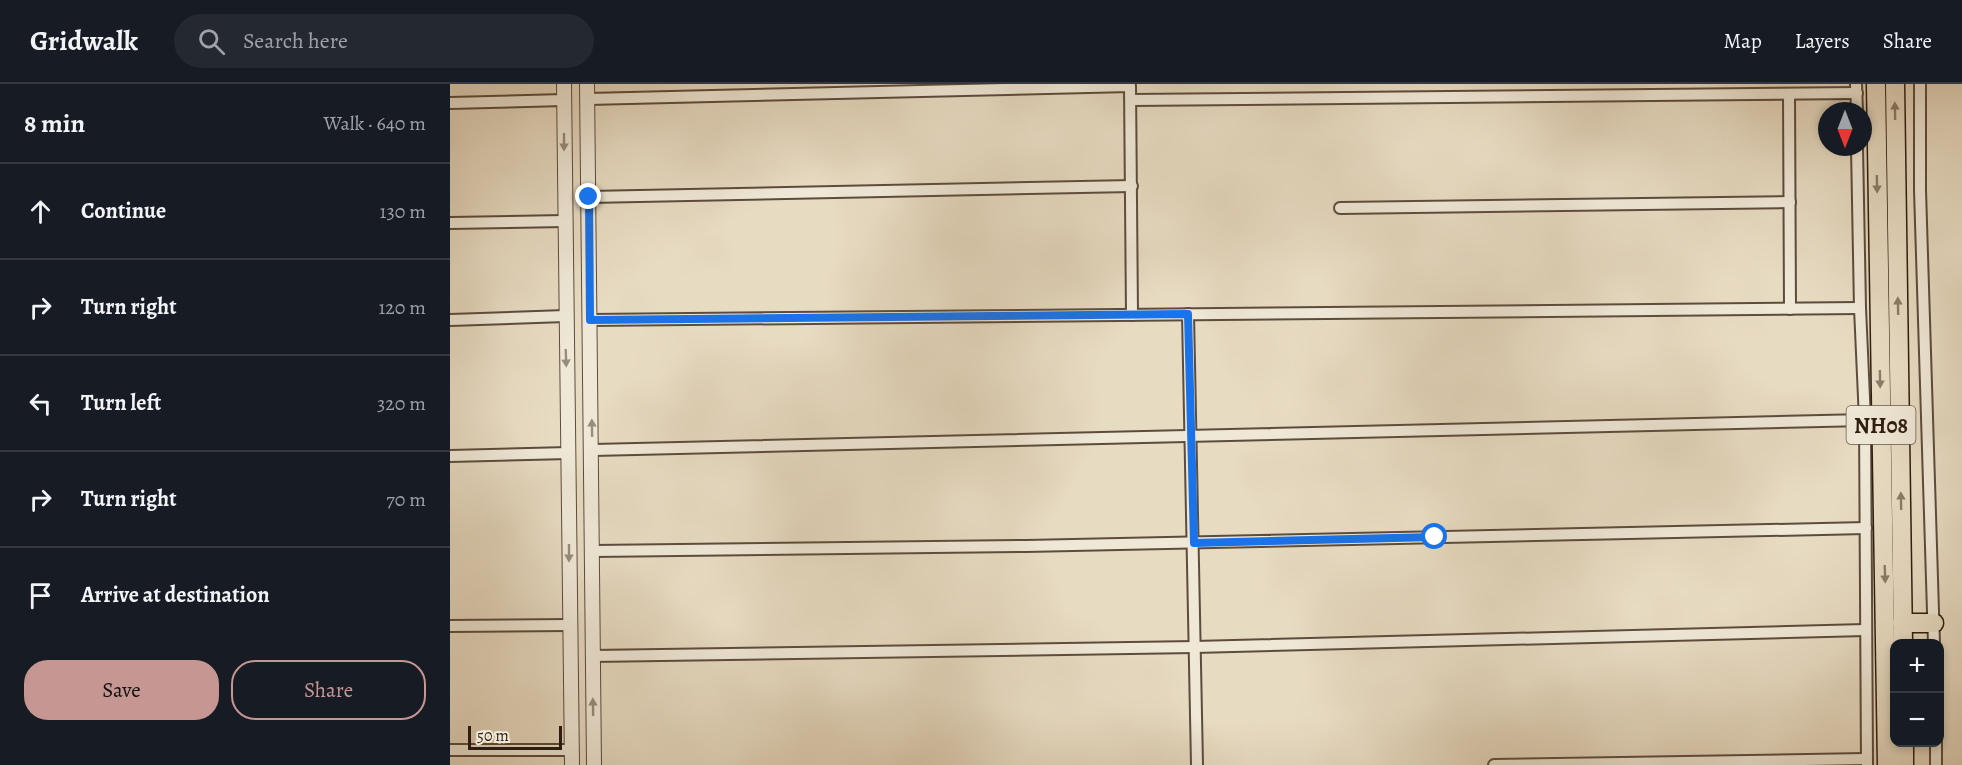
<!DOCTYPE html>
<meta charset="utf-8">
<style>
body{margin:0;font-family:Alegreya,serif;background:#242831;color:#f1f3f6}
.controls{position:absolute;right:18px;bottom:18px;display:grid;overflow:hidden;border-radius:12px;box-shadow:0 3px 9px #0003}
.controls button{width:54px;height:54px;display:grid;place-items:center;padding:0;border:0;border-bottom:2px solid #363941;background:#171b24;color:#f1f3f6;font:30px sans-serif}
.compass{position:absolute;left:1368px;top:18px;width:54px;height:54px;border-radius:50%;background:#171b24;box-shadow:0 3px 9px #0003;rotate:180deg}
.scale{position:absolute;left:18px;bottom:15px;width:94px;box-sizing:border-box;padding-left:6px;border:3px solid #2f1d10;border-top:0;font-size:16px;line-height:21px;white-space:nowrap;color:#2f1d10;-webkit-text-stroke:4px #efe8d7;paint-order:stroke}
.stop{position:absolute;width:18px;height:18px;margin:-14px;border:4px solid #1a73e8;border-radius:50%;background:#fff}
.stop.end{background:#1a73e8;border-color:#fff;box-shadow:0 2px 6px #0008}
.list{margin:0;padding:0;list-style:none}
h2{display:flex;justify-content:space-between;align-items:center;height:78px;margin:0;padding:0 24px;font-size:26px}
h2 small{font-size:20px;font-weight:400;color:#9ea1a6}
.list li{display:grid;grid-template-columns:39px 1fr auto;gap:18px;align-items:center;box-sizing:border-box;height:96px;padding:0 24px;border-top:2px solid #363941}
.list b{display:block;font-size:22px;white-space:nowrap}
.list em{font-size:20px;font-style:normal;color:#9ea1a6}
.actions{display:flex;gap:12px;padding:18px 24px}
.actions a{flex:1;padding:14px 0;border:2px solid #c59692;border-radius:24px;text-align:center;font-size:21px;color:#c59692}
.actions .main{background:#c59692;color:#111}
.icon{flex:none;width:33px;height:33px;fill:none;stroke:currentColor;stroke-width:2;stroke-linecap:round;stroke-linejoin:round}
.map{position:relative;flex:none;width:1512px;height:681px;overflow:hidden}
header{display:flex;align-items:center;gap:36px;box-sizing:border-box;height:84px;padding:0 30px;background:#171b24;border-bottom:2px solid #363941}
header strong{font-size:28px}
nav{display:flex;gap:33px;margin-inline-start:auto;font-size:21px}
.search{width:420px;height:54px;background:#242831;display:flex;align-items:center;gap:15px;box-sizing:border-box;padding:0 21px;border-radius:33px;color:#9ea1a6;font-size:22px}
main{display:flex}
aside{flex:1;background:#171b24}
.map>svg:first-child{display:block}
.lines{fill:none;stroke-linecap:round;stroke-linejoin:round}
.minor-casing{stroke:#5d4c3c;stroke-width:14}
.tertiary-casing{stroke:#5d4c3c;stroke-width:16}
.trunk-casing{stroke:#2f1d10;stroke-width:21}
.minor{stroke:#efe8d7;stroke-width:10}
.tertiary{stroke:#efe8d7;stroke-width:14}
.trunk{stroke:#e7dbc2;stroke-width:18}
.oneway{fill:#8b7c69}
.oneway2{fill:#998d7d}
.route{stroke:#1a73e8;stroke-width:8}
.labels{text-anchor:middle;stroke-width:5;stroke-linejoin:round;paint-order:stroke}
.shield{fill:#efe8d7;stroke:#695a4c;stroke-width:1.5}
.shield-label{font-size:22px;font-weight:bold;fill:#2f1d10}
</style>
<header>
<strong>Gridwalk</strong>
<div class="search"><svg class="icon" aria-label="search" viewBox="0 0 24 24"><circle cx="10" cy="10" r="6"/><path d="M15 15l6 6"/></svg>Search here</div>
<nav><a>Map</a><a>Layers</a><a>Share</a></nav>
</header>
<main>
<aside>
<h2>8 min<small>Walk · 640 m</small></h2>
<ul class="list">
<li><svg class="icon" aria-label="ahead" viewBox="0 0 24 24"><path d="M12 20V5M6 11l6-6 6 6"/></svg><div><b>Continue</b></div><em>130 m</em></li>
<li><svg class="icon" aria-label="right" viewBox="0 0 24 24"><path d="M7 20v-9h11M14 6l5 5-5 5"/></svg><div><b>Turn right</b></div><em>120 m</em></li>
<li><svg class="icon" aria-label="left" viewBox="0 0 24 24"><path d="M17 20v-9H6M10 6l-5 5 5 5"/></svg><div><b>Turn left</b></div><em>320 m</em></li>
<li><svg class="icon" aria-label="right" viewBox="0 0 24 24"><path d="M7 20v-9h11M14 6l5 5-5 5"/></svg><div><b>Turn right</b></div><em>70 m</em></li>
<li><svg class="icon" aria-label="arrive" viewBox="0 0 24 24"><path d="M6 21V4h12l-3 4 3 4H6"/></svg><div><b>Arrive at destination</b></div></li>
</ul>
<div class="actions"><a class="main">Save</a><a>Share</a></div>
</aside>
<div class="map">
<svg width="1512" height="681" viewBox="0 0 1512 681">
<rect width="100%" height="100%" fill="#e7dbc2"/>
<filter id="stains"><feTurbulence type="fractalNoise" baseFrequency=".00333" numOctaves="4"/><feColorMatrix values="0 0 0 0 .2 0 0 0 0 .09 0 0 0 0 .02 0 0 0 .5 -.17"/></filter>
<radialGradient id="worn" r=".72"><stop offset=".6" stop-color="#630" stop-opacity="0"/><stop offset="1" stop-color="#630" stop-opacity=".3"/></radialGradient>
<g class="lines">
<!-- minor casing -->
<g class="minor-casing">
<g id="minor">
<path d="M1406 0 1407 27"/>
<path d="M1470 0V106L1484 560"/>
<path d="M1339 10 1340 225"/>
<path d="M138 15 680 2 682 231"/>
<path d="M681 16 1407 9"/>
<path d="M0 19 114 16"/>
<path d="M1407 63 1410 224 1415 336 1417 681"/>
<path d="M139 113 682 102"/>
<path d="M890 124 1340 118"/>
<path d="M0 139 115 137"/>
<path d="M738 230 747 681"/>
<path d="M0 236 115 232"/>
<path d="M140 236 1410 224"/>
<path d="M143 366 1415 336"/>
<path d="M0 372 119 369"/>
<path d="M144 467 576 462 1416 444"/>
<path d="M0 542 119 541"/>
<path d="M142 572 745 563 1415 546"/>
<path d="M0 666H121"/>
<path d="M1044 681 1416 675"/>
<path d="M1486 681V658"/>
</g>
</g>
<!-- tertiary casing -->
<g class="tertiary-casing">
<g id="tertiary">
<path d="M114 0 122 681"/>
<path d="M137 0 144 681"/>
</g>
</g>
<!-- trunk casing -->
<g class="trunk-casing">
<g id="trunk">
<path d="M1426 0 1437 681"/>
<path d="M1445 0 1453 560"/>
<path d="M1452 539H1484"/>
<path d="M1454 658V681"/>
</g>
</g>
<!-- minor -->
<use href="#minor" class="minor"/>
<!-- tertiary -->
<use href="#tertiary" class="tertiary"/>
<!-- trunk -->
<use href="#trunk" class="trunk"/>
</g>
<!-- one-way arrows -->
<defs><path id="oneway-solid" d="M-6-.8H1V-3.2L6.5 0L1 3.2V.8H-6Z" transform="scale(1.5)"/></defs>
<g class="oneway">
<use href="#oneway-solid" transform="translate(1445 27) rotate(-91)"/>
<use href="#oneway-solid" transform="translate(1427 100) rotate(89)"/>
<use href="#oneway-solid" transform="translate(1448 222) rotate(-91)"/>
<use href="#oneway-solid" transform="translate(1430 295) rotate(89)"/>
<use href="#oneway-solid" transform="translate(1451 417) rotate(-91)"/>
<use href="#oneway-solid" transform="translate(1435 490) rotate(88)"/>
</g>
<g class="oneway2">
<use href="#oneway-solid" transform="translate(114 58) rotate(90)"/>
<use href="#oneway-solid" transform="translate(116 274) rotate(88)"/>
<use href="#oneway-solid" transform="translate(142 344) rotate(-91)"/>
<use href="#oneway-solid" transform="translate(119 469) rotate(90)"/>
<use href="#oneway-solid" transform="translate(143 623) rotate(-91)"/>
</g>
<g class="lines">
<!-- route -->
<path class="route" d="M139 113 140 236 738 230 744 459 985 453"/>
</g>
<g class="labels">
<!-- shield labels -->
<rect class="shield" x="1396.5" y="322" width="69" height="38" rx="4.5"/>
<g class="shield-label">
<text x="1431" y="349">NH08</text>
</g>
</g>
<rect width="100%" height="100%" filter="url(#stains)"/>
<rect width="100%" height="100%" fill="url(#worn)"/>
</svg>
<div class="controls">
<button>+</button>
<button>−</button>
</div>
<svg class="compass" viewBox="-18 -18 36 36"><path d="M0-13l5 13h-10z" fill="#e53935"/><path d="M0 13l5-13h-10z" fill="#9ea1a6"/></svg>
<div class="scale">50 m</div>
<div class="stop" style="left:985px;top:453px"></div>
<div class="stop end" style="left:139px;top:113px"></div>
</div>
</main>
